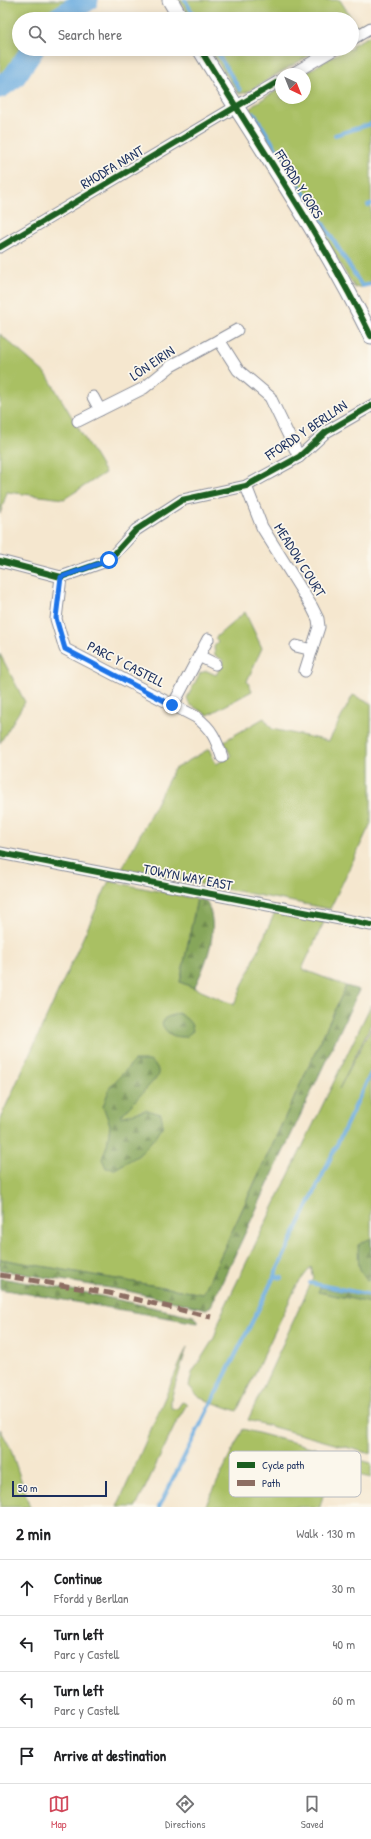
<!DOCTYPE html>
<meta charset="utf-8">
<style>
body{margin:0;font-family:"Patrick Hand",sans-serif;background:#f6f6f6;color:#202124}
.compass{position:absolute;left:275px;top:68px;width:36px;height:36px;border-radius:50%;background:#fff;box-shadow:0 2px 10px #0003;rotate:137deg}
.scale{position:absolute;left:12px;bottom:10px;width:95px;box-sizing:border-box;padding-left:4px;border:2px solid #1b2f5e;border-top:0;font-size:11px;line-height:14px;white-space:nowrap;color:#1b2f5e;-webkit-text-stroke:3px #fbf7ec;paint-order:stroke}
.stop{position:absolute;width:12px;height:12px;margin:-9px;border:3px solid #1a73e8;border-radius:50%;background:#fff}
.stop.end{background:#1a73e8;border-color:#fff;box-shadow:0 1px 4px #0008}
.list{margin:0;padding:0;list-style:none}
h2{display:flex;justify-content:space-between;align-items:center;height:52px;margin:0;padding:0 16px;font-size:17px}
h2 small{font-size:13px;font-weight:400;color:#757577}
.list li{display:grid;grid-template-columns:26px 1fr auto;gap:12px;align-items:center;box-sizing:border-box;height:56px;padding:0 16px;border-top:1px solid #e0e0e0}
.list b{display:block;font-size:15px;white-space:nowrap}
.list p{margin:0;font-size:13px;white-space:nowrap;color:#757577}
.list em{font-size:13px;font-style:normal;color:#757577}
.icon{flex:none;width:22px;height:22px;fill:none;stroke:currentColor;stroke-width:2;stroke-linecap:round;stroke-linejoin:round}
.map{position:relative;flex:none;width:371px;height:1507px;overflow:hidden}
.search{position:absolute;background:#fff;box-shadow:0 2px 10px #0003;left:12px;right:12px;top:12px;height:44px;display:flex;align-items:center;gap:10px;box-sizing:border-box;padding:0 14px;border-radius:22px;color:#757577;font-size:15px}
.sheet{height:276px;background:#fff}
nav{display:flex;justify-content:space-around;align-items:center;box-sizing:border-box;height:56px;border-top:1px solid #e0e0e0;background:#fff;font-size:11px;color:#757577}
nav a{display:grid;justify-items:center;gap:2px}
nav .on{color:#d1495b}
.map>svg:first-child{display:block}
.green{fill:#a9c064;stroke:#627861}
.forest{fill:url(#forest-firs);stroke:#506a5c}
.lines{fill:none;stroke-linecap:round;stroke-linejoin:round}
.stream{stroke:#6dade0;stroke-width:4}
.river{stroke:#6dade0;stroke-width:23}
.street-casing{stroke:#888b96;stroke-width:13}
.secondary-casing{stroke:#888b96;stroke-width:17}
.street{stroke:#fff;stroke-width:11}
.secondary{stroke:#fff;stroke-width:15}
.quiet{stroke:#8d6e63;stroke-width:5;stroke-dasharray:10 5;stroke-linecap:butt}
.cycleway-casing{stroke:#fbf7ec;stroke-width:8}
.cycleway{stroke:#1b5e20;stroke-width:6}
.route{stroke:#1a73e8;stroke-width:5}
.labels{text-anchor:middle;stroke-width:3.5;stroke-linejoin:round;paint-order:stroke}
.street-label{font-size:14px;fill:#1b2f5e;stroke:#fbf7ec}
.key{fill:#fbf7ec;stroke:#b8bbc1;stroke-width:1}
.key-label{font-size:11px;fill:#1b2f5e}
</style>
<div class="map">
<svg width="371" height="1507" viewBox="0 0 371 1507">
<defs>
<pattern id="forest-firs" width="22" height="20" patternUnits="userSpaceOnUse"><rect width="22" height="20" fill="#86a65a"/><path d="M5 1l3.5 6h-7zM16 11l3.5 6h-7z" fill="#6d884e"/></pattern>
</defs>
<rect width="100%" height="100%" fill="#fbf7ec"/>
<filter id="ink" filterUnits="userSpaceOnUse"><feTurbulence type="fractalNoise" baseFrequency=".025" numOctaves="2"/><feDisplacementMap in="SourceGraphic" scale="8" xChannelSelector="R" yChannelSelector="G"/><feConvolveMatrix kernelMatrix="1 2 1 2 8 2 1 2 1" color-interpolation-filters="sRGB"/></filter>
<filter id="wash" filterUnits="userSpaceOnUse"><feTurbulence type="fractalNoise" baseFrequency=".012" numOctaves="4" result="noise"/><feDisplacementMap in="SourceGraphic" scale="16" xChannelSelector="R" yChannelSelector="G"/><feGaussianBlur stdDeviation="0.9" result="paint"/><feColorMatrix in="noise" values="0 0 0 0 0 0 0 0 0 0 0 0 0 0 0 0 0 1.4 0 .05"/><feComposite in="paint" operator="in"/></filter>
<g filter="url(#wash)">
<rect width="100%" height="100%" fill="#f5e7cf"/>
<!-- green -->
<g class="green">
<path d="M0 0H79L51 19H19V49H29L11 73 0 81Z"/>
<path d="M179 0H340L357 27 352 30V19H191Z"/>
<path d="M371 35V285L355 288 251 117 249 110 256 103 281 88V98H305V74H304L345 49H352V45Z"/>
<path d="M209 49H320L247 92 239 94Z"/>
<path d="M0 334 47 375 105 473 64 499 7 492 0 514Z"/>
<path d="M245 612 262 648 247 681 252 691 208 715 189 704 187 698 200 673 207 671 216 675 224 661 215 655 214 647 218 641 215 638Z"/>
<path d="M0 654 25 702 0 743Z"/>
<path d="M353 695 371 704V823L330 909 122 869 174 769 209 749 216 764 231 756 224 741 264 718 272 729 329 741Z"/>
<path d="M109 881 197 899 180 982 234 1005 275 912 324 922 302 969 346 986 203 1294 0 1259V1119Z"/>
<path d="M371 1005V1024L339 1089 371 1028V1454L248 1420 308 1289 314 1278 311 1267 297 1285 237 1411 200 1398 189 1386 192 1373 214 1338 222 1313Z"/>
<path d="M187 1347 171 1399V1408L177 1409 182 1402 187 1404 177 1421 136 1507H117Z"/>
<path d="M0 1429 10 1447 30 1507H0Z"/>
<path d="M243 1429 371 1463V1478L330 1468 320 1507H205Z"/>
</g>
<!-- forest -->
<g class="forest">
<path d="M197 899 206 901C221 927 207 963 194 988L180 982Z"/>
<path d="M346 986 359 990 211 1306 206 1309 128 1291 0 1270V1259L203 1294Z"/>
<path d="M178 1013C186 1018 192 1021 193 1031L185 1037C174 1037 167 1035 162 1024L165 1018Z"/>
<path d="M134 1061H150L157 1067 159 1075 120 1117 146 1110 161 1114 163 1125 157 1135 139 1155 115 1169 106 1168 102 1159 107 1145 110 1125 103 1106 110 1087Z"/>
<path d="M369 1239H371V1280H367C356 1268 359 1261 358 1245Z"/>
<path d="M0 1278 82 1292 193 1316 198 1320V1323L0 1289Z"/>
<path d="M320 1287 371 1296V1303L318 1292Z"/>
</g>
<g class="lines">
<!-- stream -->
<g class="stream">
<path d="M185 0 196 19"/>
<path d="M215 49 240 90"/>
<path d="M254 113 362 286 371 284"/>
<path d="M335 135 371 124"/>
<path d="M368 205 371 204"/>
<path d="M274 1276 282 1278"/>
<path d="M310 1283 371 1295"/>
<path d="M159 1507 260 1306 371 1073"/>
</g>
<!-- river -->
<g class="river">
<path d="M57 19 87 0"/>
<path d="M0 87 14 77 33 49"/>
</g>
</g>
</g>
<g filter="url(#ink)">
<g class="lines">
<!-- street casing -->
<g class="street-casing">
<g id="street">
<path d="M352 39 371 28"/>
<path d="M292 74 335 49"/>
<path d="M0 247 281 80"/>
<path d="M219 340 237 330"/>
<path d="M93 397 100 410"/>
<path d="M78 421 144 388 171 366 219 340 238 370 270 397 299 457"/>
<path d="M246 486 262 527 312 607 318 619 319 627 305 671"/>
<path d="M0 561 61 577 109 560 136 530 182 500 246 486 299 457 326 432 371 406"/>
<path d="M61 577 56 619 65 649 196 717C212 729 216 739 222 757"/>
<path d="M296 646 312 650"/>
<path d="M199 656 215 664"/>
<path d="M173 705 208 639"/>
<path d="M0 853 371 925"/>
</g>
</g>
<!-- secondary casing -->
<g class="secondary-casing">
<g id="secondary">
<path d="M170 0 181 19"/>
<path d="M200 49C258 144 322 236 371 336"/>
</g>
</g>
<!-- street -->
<use href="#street" class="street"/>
<!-- secondary -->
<use href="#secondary" class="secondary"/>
<!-- quiet -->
<path class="quiet" d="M0 1275 109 1293 211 1317"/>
<!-- cycleway casing -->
<g class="cycleway-casing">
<g id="cycleway">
<path d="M200 49C258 144 322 236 371 336"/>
<path d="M0 247 281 80"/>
<path d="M0 561 61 577 109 560 136 530 182 500 246 486 299 457 326 432 371 406"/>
<path d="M0 853 371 925"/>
</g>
</g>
<!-- cycleway -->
<use href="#cycleway" class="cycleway"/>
</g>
</g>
<g class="lines" filter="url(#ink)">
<!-- route -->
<path class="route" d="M109 560 61 577 56 618 65 649 172 705"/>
</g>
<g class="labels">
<!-- street labels -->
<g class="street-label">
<text transform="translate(112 167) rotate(-31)" y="5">RHODFA NANT</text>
<text transform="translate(299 184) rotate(58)" y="5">FFORDD Y GORS</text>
<text transform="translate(152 363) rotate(-34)" y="5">LÔN EIRIN</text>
<text transform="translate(306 430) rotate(-34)" y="5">FFORDD Y BERLLAN</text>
<text transform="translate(300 560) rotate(58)" y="5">MEADOW COURT</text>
<text transform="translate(126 664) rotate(27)" y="5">PARC Y CASTELL</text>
<text transform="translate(188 877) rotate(11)" y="5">TOWYN WAY EAST</text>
</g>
</g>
<!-- legend -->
<rect x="229" y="1451" width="132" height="46" rx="6" class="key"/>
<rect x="237" y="1462" width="18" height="6" fill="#1b5e20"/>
<rect x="237" y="1480" width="18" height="6" fill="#8d6e63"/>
<g class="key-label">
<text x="262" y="1469">Cycle path</text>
<text x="262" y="1487">Path</text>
</g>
</svg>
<svg class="compass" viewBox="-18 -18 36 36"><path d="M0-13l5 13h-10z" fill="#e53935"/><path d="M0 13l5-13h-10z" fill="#757577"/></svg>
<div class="scale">50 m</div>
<div class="stop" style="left:109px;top:560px"></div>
<div class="stop end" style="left:172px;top:705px"></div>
<div class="search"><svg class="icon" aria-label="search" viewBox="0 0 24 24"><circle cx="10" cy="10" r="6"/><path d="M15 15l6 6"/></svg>Search here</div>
</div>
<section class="sheet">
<h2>2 min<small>Walk · 130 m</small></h2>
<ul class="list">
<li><svg class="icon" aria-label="ahead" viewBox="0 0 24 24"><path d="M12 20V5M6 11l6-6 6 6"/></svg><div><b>Continue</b><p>Ffordd y Berllan</p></div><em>30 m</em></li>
<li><svg class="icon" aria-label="left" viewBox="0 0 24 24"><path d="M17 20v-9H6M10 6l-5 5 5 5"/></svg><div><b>Turn left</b><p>Parc y Castell</p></div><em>40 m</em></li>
<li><svg class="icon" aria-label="left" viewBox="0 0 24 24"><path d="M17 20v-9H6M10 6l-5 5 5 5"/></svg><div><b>Turn left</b><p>Parc y Castell</p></div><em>60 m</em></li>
<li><svg class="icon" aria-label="arrive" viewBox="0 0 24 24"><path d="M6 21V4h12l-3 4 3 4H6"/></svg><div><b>Arrive at destination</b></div></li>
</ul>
</section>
<nav>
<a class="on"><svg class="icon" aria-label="map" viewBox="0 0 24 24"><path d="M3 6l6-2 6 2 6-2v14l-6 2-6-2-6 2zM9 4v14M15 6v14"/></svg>Map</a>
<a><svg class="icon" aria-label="directions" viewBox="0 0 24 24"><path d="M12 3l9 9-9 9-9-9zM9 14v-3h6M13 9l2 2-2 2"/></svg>Directions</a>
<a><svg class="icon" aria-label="saved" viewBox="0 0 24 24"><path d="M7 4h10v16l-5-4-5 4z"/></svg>Saved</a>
</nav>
